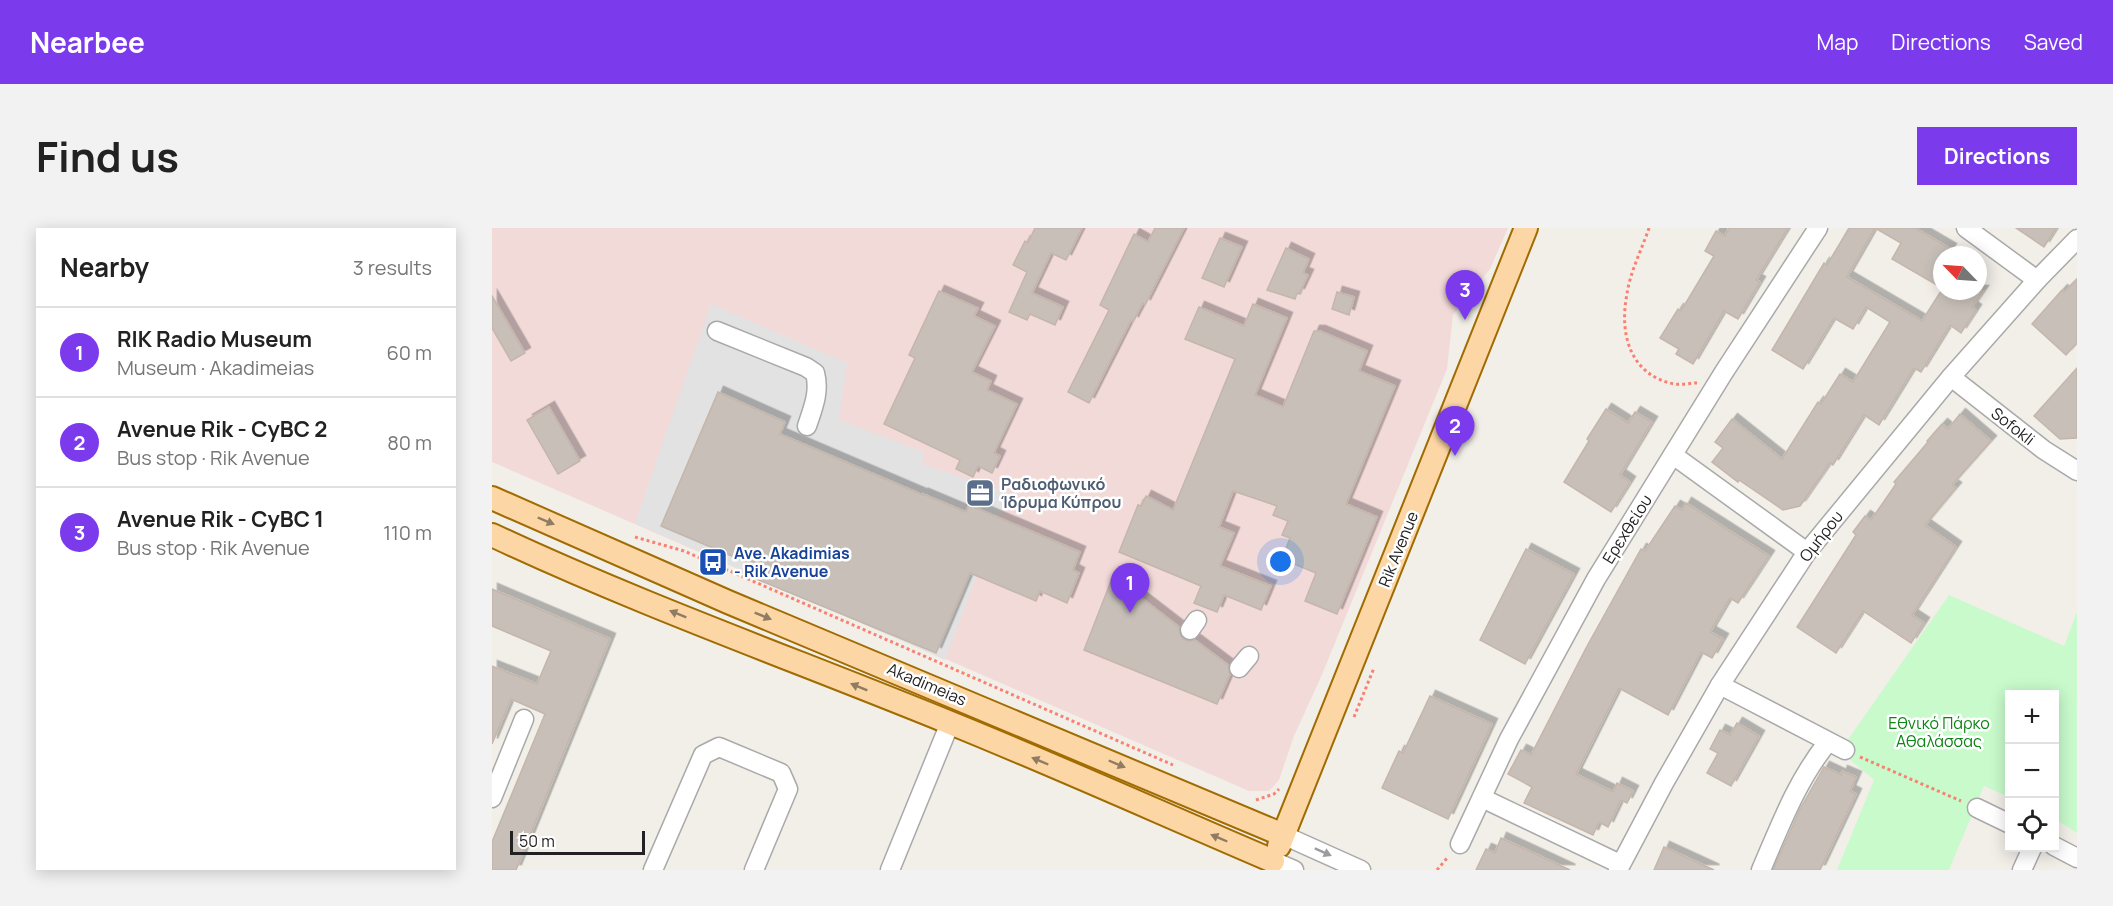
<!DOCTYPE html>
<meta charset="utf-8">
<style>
body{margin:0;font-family:Manrope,sans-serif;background:#f2f2f2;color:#222}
.controls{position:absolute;right:18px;bottom:18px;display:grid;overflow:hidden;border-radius:0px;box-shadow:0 3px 15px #0003}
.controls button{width:54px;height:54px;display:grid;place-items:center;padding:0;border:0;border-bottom:2px solid #e0e0e0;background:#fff;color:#222;font:30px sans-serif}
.compass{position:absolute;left:1441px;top:18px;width:54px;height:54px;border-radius:50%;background:#fff;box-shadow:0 3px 15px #0003;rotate:295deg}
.scale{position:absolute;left:18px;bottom:15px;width:135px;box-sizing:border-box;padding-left:6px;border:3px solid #222;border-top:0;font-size:16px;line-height:21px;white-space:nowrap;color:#222;-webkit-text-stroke:4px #fff;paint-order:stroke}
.you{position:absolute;left:789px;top:334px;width:21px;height:21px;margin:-15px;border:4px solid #fff;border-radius:50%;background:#1a73e8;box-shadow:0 0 0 9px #1a73e833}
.badge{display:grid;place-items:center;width:39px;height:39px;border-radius:50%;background:#7c3aed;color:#fff;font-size:20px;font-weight:700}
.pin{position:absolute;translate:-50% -50px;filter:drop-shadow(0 2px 3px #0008)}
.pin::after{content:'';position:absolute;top:32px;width:21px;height:18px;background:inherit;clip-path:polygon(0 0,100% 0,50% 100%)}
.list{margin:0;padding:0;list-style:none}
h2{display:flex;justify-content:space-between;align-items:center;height:78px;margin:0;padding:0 24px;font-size:26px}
h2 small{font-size:20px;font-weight:400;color:#767676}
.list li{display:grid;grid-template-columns:39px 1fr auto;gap:18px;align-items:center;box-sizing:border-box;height:90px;padding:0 24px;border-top:2px solid #e0e0e0}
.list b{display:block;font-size:22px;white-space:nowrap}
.list p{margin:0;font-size:20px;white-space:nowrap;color:#767676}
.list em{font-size:20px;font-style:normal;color:#767676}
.icon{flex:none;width:33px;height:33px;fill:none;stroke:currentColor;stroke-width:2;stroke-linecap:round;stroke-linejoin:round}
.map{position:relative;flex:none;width:1585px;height:642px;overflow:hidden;border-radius:0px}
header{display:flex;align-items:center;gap:36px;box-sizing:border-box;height:84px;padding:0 30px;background:#7c3aed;color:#fff}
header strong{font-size:28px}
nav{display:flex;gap:33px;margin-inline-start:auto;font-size:21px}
.intro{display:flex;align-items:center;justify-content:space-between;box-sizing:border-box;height:144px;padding:0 36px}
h1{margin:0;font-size:42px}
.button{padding:15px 27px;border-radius:0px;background:#7c3aed;color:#fff;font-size:21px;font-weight:700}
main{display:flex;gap:36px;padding:0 36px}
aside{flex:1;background:#fff;border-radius:0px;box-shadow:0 3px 15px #0003}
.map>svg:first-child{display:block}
.commercial{fill:#f2dad9}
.park{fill:#c8facc}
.parking{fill:#e2e2e2}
.building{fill:#c7bfb8;stroke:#c4b6ab;stroke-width:1.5;filter:url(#shadow)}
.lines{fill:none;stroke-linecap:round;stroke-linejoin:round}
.minor-casing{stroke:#a9a9a9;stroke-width:21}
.major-casing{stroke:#a06b00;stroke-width:26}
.path{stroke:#fa8072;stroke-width:3;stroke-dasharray:3 3;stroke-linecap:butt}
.minor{stroke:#fff;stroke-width:18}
.major{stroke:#fcd6a4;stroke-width:22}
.oneway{fill:#8f7c63}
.oneway2{fill:#9c9c9c}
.labels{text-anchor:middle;stroke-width:5;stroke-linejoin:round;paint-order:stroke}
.street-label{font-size:16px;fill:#222;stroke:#fff}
.service-label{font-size:16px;font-weight:bold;fill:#4e5e75;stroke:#fff;text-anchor:start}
.transit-label{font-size:16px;font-weight:bold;fill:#164399;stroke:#fff;text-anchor:start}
.park-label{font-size:16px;fill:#0c8416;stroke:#fff}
</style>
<header>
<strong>Nearbee</strong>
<nav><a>Map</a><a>Directions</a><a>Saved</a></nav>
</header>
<div class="intro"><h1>Find us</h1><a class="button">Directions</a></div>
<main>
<aside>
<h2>Nearby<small>3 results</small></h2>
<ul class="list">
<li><span class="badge">1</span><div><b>RIK Radio Museum</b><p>Museum · Akadimeias</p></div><em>60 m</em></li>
<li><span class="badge">2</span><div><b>Avenue Rik - CyBC 2</b><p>Bus stop · Rik Avenue</p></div><em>80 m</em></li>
<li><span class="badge">3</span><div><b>Avenue Rik - CyBC 1</b><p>Bus stop · Rik Avenue</p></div><em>110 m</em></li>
</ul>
</aside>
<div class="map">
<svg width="1585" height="642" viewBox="0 0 1585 642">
<defs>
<filter id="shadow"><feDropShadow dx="5.5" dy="-5.5" stdDeviation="0" flood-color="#0004"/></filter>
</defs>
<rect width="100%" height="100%" fill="#f2efe9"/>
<!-- commercial -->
<path class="commercial" d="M0 0H1016L998 41 961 87 955 141 829 449 802 508 787 552 777 563H757L0 234Z"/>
<!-- park -->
<path class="park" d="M1457 367 1572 418 1585 384V605L1563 591 1562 466H1518L1517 569 1492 558 1457 642H1345L1382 552 1348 523Z"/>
<!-- parking -->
<path class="parking" d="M219 76 355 135 347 192 432 224 430 236 516 265 453 432 143 295Z"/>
<!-- building -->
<g class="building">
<path d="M543 0H590L574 32 559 25 540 65 571 79 563 97 538 86 535 92 517 84 535 44 521 37 533 13 536 15Z"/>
<path d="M663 0H692L653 77 651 75 641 94 639 92 597 175 576 164 617 82 608 77 642 6 656 14Z"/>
<path d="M1237 0H1296L1264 52 1268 54 1246 91 1232 83 1201 136 1184 126 1187 121 1168 110 1186 81 1189 83 1222 28 1213 23 1224 3 1233 8Z"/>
<path d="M1357 0H1383L1355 49 1430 93 1449 63H1491L1480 79 1484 82 1469 105 1458 97 1429 144 1422 140 1387 197 1372 187 1341 237 1338 235 1308 278 1291 282 1247 252 1246 254 1220 234 1231 220 1223 214 1240 191 1290 231 1326 174 1329 176 1348 146 1361 154 1398 94 1374 79 1361 101 1342 90 1311 141 1280 122 1332 35 1335 37Z"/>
<path d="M1383 0H1423L1459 21 1455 27H1450V60L1400 31 1409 15Z"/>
<path d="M1524 0H1564L1552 19Z"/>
<path d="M728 10 750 19 732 59 710 50Z"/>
<path d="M794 20 817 31 811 45 816 47 807 66 805 65 803 71 775 62Z"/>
<path d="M1585 51V115L1574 127 1540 96 1570 62 1572 64Z"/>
<path d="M447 63 486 80 482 88 503 98 480 144 499 153 495 162 525 176 502 225 508 228 500 245 486 238 481 249 464 241 468 232 392 196 423 130 417 127Z"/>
<path d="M845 64 862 69 857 87 840 81Z"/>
<path d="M0 68 33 125 19 133 0 100Z"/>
<path d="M761 76 795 90 763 167 791 179 822 103H828L875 123 867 143 903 158 854 276 885 289 845 386 813 373 824 345 790 331 798 310 790 307 796 293 781 287 785 278 741 263 727 299 742 305 728 338 779 358 769 382 732 367 725 384 702 375 709 358 627 324 646 277 649 278 654 268 681 282 743 131 693 111 707 79 752 98Z"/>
<path d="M1585 140V210L1568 211 1542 188Z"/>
<path d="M226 164 293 194 288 206 431 267V266L474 284 477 277 588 324 581 342 587 345 575 375 548 363 544 373 478 345 444 425 250 345 254 334 169 298Z"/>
<path d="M57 179 88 233 66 246 35 192Z"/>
<path d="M1114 181 1136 195 1143 184 1160 194 1128 247 1138 254 1119 284 1072 254 1097 213 1095 211Z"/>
<path d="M1468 186 1499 213 1460 257 1464 260 1433 297 1464 319 1420 387 1432 395 1419 415 1371 383 1344 425 1305 399 1364 307 1361 304 1373 288 1379 292 1404 256 1402 254 1436 214 1435 213 1450 196 1456 201Z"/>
<path d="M1194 275 1277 328 1246 375 1238 370 1218 404 1231 411 1220 430 1209 424 1176 487 1127 460 1084 546 1121 564 1125 555 1141 563 1135 575 1129 572 1116 599 1107 594 1101 607 1032 575 1040 559 1016 546 1029 522 1039 527 1094 420 1149 321 1153 323 1183 278 1190 282Z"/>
<path d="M1034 321 1082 346 1033 436 988 412Z"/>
<path d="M621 348 687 399 688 406 691 411 696 413 703 412 736 437 738 446 725 476 592 422Z"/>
<path d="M0 361 118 411 24 642H0V614L53 486 19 471 0 516V438L45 456 59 423 0 398Z"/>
<path d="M938 468 1000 496 956 591 890 560 907 523 911 525Z"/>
<path d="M1245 495 1267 508 1239 558 1215 545 1226 525 1218 521 1228 502 1238 507Z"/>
<path d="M1332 539 1349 547 1350 543 1364 549 1358 563 1364 566 1328 642H1281L1308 581Z"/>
<path d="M1009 610 1078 642H984L994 621 1003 625Z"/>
<path d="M1172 619 1222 642H1162Z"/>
</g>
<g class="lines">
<!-- minor casing -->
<g class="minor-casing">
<g id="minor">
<path d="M1474 0 1545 52"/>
<path d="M225 103 314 139 323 145C328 164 321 180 315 198"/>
<path d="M1459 149 1552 222 1585 243"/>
<path d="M1181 227 1315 324"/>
<path d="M698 402 705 392"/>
<path d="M747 440 757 428"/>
<path d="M1228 457 1353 522"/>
<path d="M0 570 32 491"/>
<path d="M990 570 1128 636"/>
<path d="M1485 580 1518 596"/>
<path d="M791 607 869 642"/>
<path d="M968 616 1017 511 1104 351 1232 144 1326 0"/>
<path d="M1562 618 1585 630"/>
<path d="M781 633 802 642"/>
<path d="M161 642 211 527 227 519 289 545 296 561 262 642"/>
<path d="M398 642 458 495"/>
<path d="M1126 642 1172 555 1228 457 1315 324 1459 149 1545 52 1585 11"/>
<path d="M1269 642C1288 598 1305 552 1336 514"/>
<path d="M1530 642 1540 620"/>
</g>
</g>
<!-- major casing -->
<g class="major-casing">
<g id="major">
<path d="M0 270 236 374 791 607"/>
<path d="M0 307C149 377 304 432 456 494 565 538 673 587 781 633"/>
<path d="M787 618 1034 0"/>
</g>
</g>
<!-- path -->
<g class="path">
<path d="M1157 0C1150 21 1138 44 1135 66 1127 106 1138 147 1182 156 1190 157 1198 155 1205 155"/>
<path d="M143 309 192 323 681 537"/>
<path d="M862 489 882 440"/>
<path d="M1368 529 1469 573"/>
<path d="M764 572 782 566 787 561"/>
<path d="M945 642 956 629"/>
</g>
<!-- minor -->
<use href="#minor" class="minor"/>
<!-- major -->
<use href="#major" class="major"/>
</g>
<!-- one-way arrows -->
<defs><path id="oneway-solid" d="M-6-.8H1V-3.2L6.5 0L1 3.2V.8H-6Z" transform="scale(1.5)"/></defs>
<g class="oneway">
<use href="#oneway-solid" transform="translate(54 293) rotate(23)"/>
<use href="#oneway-solid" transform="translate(186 386) rotate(-158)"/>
<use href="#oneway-solid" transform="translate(271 388) rotate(22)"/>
<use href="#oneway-solid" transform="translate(367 459) rotate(-158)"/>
<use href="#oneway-solid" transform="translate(548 533) rotate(-157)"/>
<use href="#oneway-solid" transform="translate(625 536) rotate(23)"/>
<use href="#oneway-solid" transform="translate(727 610) rotate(-157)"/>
</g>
<use class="oneway2" href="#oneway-solid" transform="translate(831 624) rotate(24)"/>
<!-- icons -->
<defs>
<g id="office-square" transform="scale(1.5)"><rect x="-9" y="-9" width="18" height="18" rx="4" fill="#5c6f8a" stroke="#fff"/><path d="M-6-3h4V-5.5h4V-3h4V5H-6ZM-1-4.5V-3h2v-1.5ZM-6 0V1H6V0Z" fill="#fff"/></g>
<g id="bus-square" transform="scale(1.5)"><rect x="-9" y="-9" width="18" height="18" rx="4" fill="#1a4fb4" stroke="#fff"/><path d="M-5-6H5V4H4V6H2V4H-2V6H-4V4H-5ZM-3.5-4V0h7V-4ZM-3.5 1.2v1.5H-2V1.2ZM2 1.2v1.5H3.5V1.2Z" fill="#fff"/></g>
</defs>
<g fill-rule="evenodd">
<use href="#office-square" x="488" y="265"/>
<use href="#bus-square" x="221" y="334"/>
</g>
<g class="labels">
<!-- street labels -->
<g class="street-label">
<text transform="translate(1521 198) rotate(38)" y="6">Sofokli</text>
<text transform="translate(1135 301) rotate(-58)" y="6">Ερεχθείου</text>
<text transform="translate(1329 308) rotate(-52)" y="6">Ομήρου</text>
<text transform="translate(906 321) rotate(-68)" y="6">Rik Avenue</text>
<text transform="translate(435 456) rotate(23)" y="6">Akadimeias</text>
</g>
<!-- service labels -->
<g class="service-label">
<text x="509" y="262">Ραδιοφωνικό<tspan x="509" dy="18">Ίδρυμα Κύπρου</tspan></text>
</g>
<!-- transit labels -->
<g class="transit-label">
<text x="242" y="331">Ave. Akadimias<tspan x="242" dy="18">- Rik Avenue</tspan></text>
</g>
<!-- park labels -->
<g class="park-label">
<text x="1447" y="501">Εθνικό Πάρκο<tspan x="1447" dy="18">Αθαλάσσας</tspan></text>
</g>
</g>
</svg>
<div class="controls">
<button>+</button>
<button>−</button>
<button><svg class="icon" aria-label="locate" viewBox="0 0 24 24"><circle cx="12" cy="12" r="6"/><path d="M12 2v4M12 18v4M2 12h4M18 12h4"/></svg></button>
</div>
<svg class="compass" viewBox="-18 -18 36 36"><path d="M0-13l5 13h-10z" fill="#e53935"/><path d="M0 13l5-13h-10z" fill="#767676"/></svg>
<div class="scale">50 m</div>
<div class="you"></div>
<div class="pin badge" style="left:638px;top:385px">1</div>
<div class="pin badge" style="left:963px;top:228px">2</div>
<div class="pin badge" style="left:973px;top:92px">3</div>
</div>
</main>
